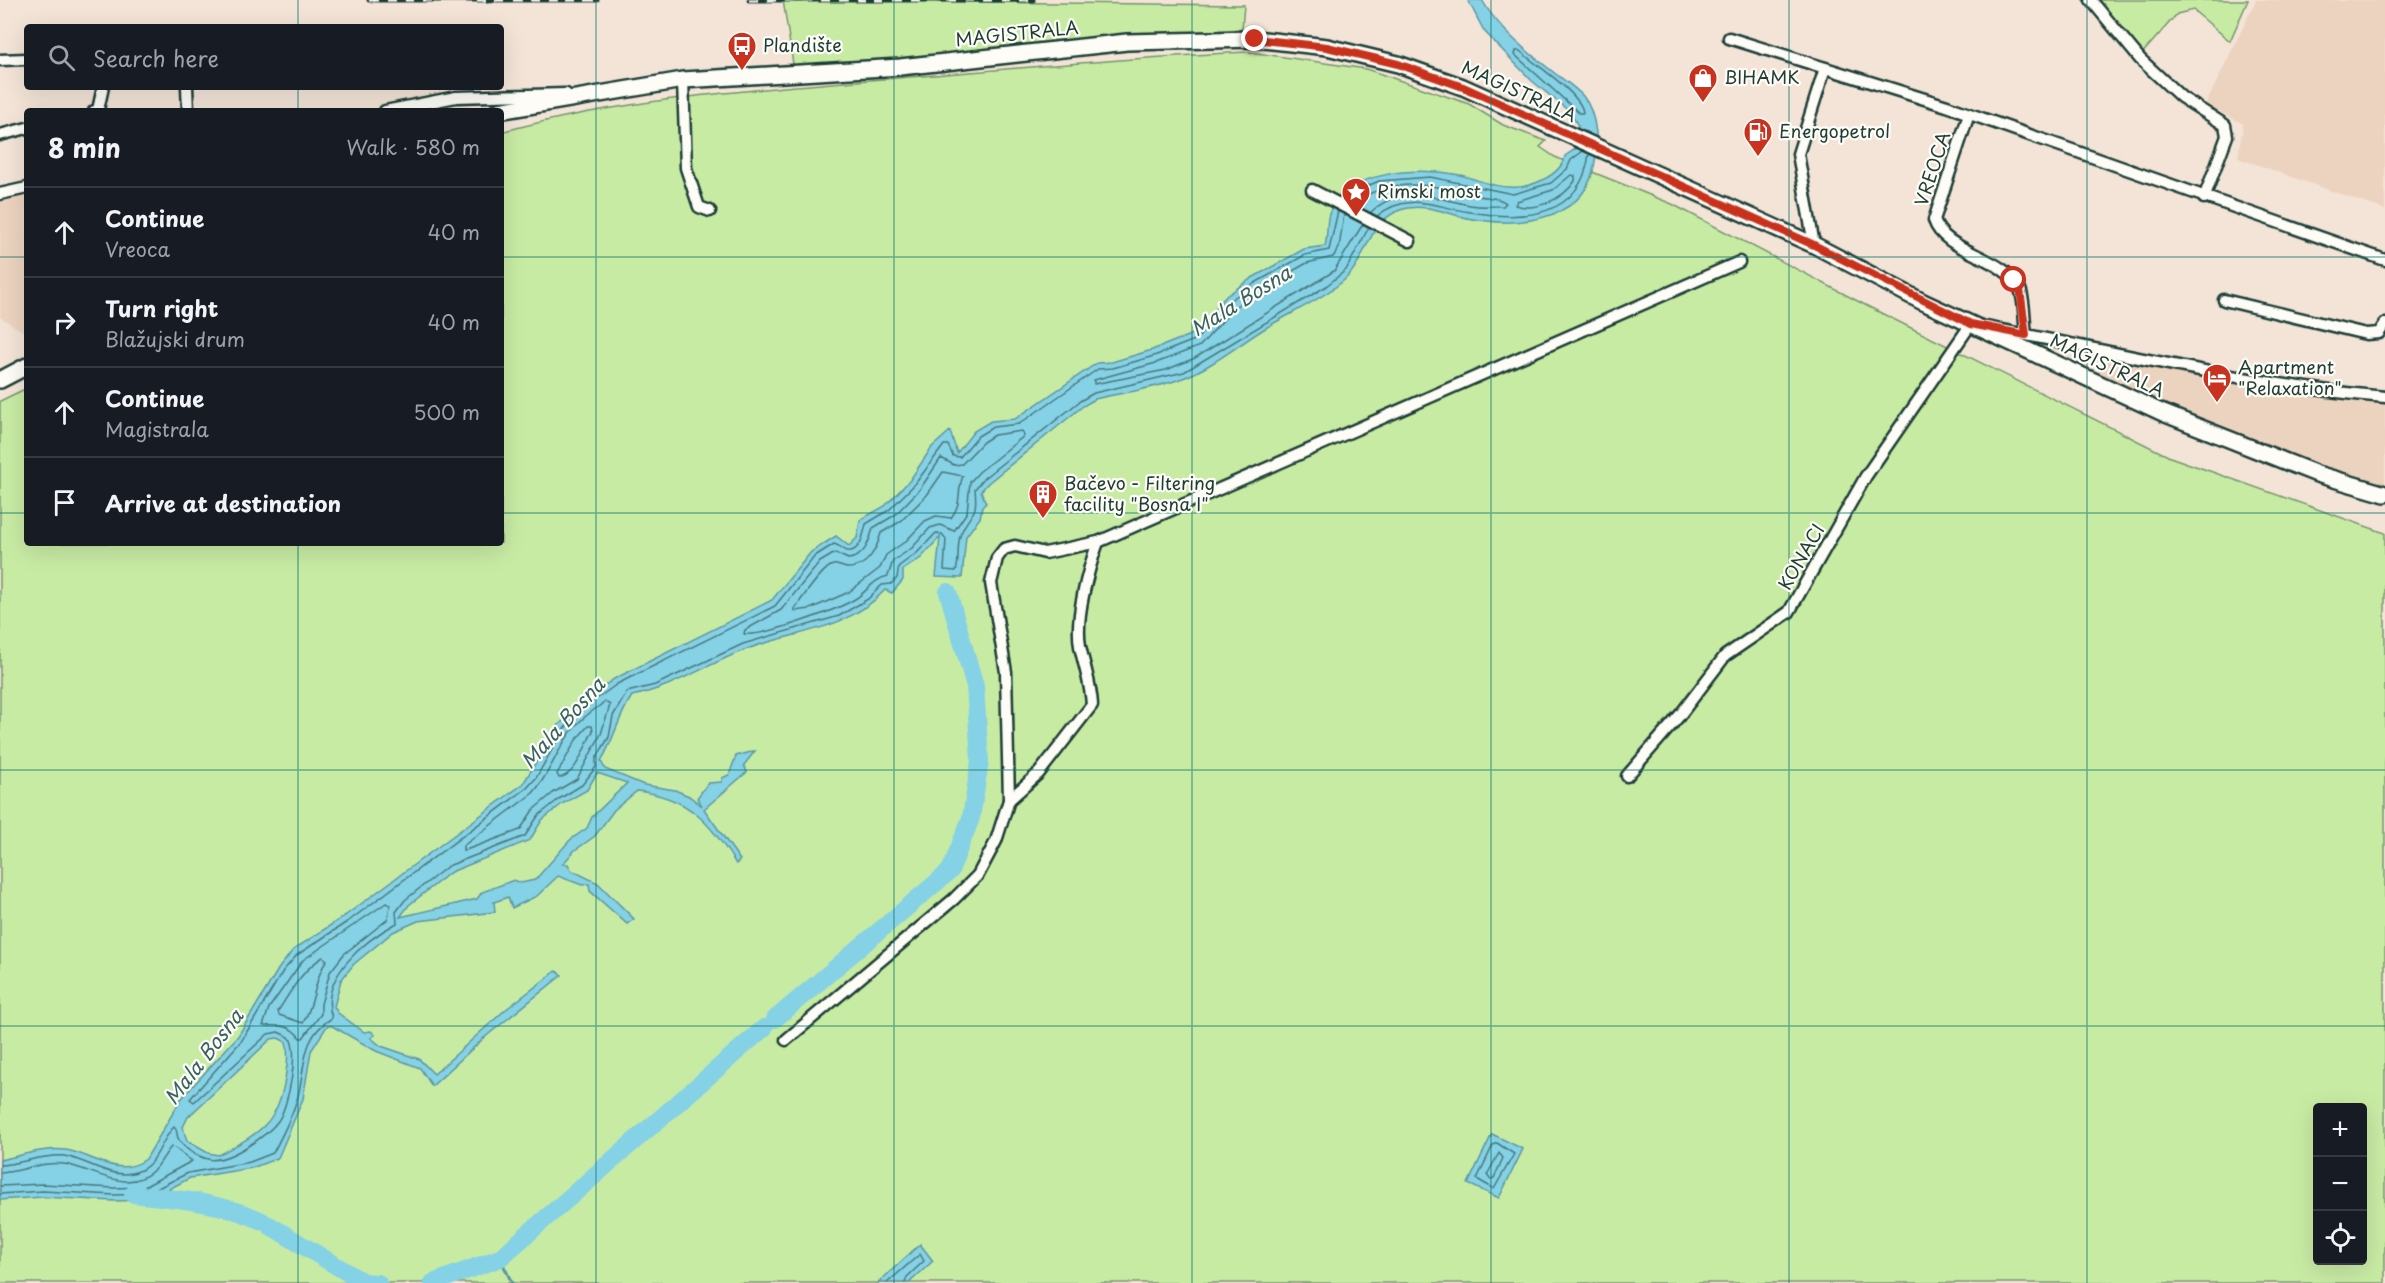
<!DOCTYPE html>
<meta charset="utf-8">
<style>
body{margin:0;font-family:"Playpen Sans",sans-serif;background:#20242c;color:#f1f3f6}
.controls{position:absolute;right:18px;bottom:18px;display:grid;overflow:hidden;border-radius:6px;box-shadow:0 6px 24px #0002}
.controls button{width:54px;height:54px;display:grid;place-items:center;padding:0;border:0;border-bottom:2px solid #363941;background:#171b24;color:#f1f3f6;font:30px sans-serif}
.stop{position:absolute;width:18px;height:18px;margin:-14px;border:4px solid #c8321e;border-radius:50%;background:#fff}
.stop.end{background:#c8321e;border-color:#fff;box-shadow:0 2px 6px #0008}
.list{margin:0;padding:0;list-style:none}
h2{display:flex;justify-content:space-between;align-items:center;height:78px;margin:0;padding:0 24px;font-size:26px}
h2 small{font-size:20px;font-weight:400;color:#9ea1a6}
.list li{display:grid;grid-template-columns:39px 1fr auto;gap:18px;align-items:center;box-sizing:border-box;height:90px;padding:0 24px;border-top:2px solid #363941}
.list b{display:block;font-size:22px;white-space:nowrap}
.list p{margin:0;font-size:20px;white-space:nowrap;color:#9ea1a6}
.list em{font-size:20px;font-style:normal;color:#9ea1a6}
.icon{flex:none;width:33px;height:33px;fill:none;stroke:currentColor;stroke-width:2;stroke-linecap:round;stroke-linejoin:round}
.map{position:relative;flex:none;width:2385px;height:1283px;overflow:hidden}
.search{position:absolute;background:#171b24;box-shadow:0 6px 24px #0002;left:24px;top:24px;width:480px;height:66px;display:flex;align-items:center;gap:15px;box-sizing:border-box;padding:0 21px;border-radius:6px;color:#9ea1a6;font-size:22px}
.panel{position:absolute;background:#171b24;box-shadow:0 6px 24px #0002;left:24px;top:108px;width:480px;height:438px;border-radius:6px}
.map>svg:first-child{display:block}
.built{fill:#ecd3c0}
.green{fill:#c8eba4;stroke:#74946c;stroke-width:1.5;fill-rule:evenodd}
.water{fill:#85d1e6;stroke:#5c969f;stroke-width:1.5;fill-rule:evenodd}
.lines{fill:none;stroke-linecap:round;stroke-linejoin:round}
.shore{stroke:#48787b;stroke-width:1.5}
.stream{stroke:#5c969f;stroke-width:3}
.river{stroke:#85d1e6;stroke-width:18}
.minor-casing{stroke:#1f3d34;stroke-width:15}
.secondary-casing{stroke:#1f3d34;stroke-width:20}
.minor{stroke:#fdfcf7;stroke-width:10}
.secondary{stroke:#fdfcf7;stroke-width:15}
.rail-casing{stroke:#1f3d34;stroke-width:5}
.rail{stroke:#fdfcf7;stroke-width:3;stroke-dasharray:9;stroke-linecap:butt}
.route{stroke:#c8321e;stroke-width:8}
.grid{fill:none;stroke:#0f766e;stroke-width:1.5;stroke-opacity:0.55}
.labels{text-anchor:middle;stroke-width:4.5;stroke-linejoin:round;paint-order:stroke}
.street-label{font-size:18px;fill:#1f3d34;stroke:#fdfcf7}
.poi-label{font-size:18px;fill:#1f3d34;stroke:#fdfcf7;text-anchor:start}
.water-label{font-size:20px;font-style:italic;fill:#386260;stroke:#fdfcf7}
</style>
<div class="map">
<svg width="2385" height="1283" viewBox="0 0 2385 1283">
<rect width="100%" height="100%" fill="#f3e4d7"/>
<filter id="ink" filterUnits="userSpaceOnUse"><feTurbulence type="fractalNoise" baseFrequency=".0167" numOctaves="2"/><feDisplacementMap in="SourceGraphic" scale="12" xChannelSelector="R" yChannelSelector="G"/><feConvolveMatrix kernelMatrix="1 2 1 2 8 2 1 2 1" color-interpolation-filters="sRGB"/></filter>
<g filter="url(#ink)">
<!-- built -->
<g class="built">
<path d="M2256 0H2385V210L2238 158 2243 124 2206 104Z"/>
<path d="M27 196V334L0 317V202Z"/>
<path d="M2103 357 2204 378 2385 404V494L2093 381Z"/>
</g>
<!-- green -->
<g class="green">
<path d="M783 0 1244 5 1242 29 1111 37 794 70Z"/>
<path d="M2083 0H2248L2230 41 2193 10 2177 14 2140 56Z"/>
<path d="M1249 52 1366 69 1469 104 1503 125 1546 141 1540 147 1555 157 1672 204 1869 307 2170 457 2385 533V1283H0V401L27 388V543H501V132C633 96 773 88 909 77 1023 68 1135 57 1249 52ZM2318 1108H2362V1260H2318Z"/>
</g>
<!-- water -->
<g class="water">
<path d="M1468 0H1482C1498 28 1526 51 1552 71 1562 79 1574 86 1583 96 1598 115 1599 148 1593 171 1580 224 1511 227 1467 218 1445 213 1422 202 1400 210 1365 224 1368 261 1342 282 1319 301 1290 313 1264 329 1238 345 1212 367 1183 378 1155 389 1125 392 1095 399L1083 406 988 483 981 491 986 503 982 507 980 518 966 536 962 578 936 577 940 537 921 558 903 570V580L892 593 885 590C847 632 791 631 742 651 705 666 671 688 632 696 618 717 614 740 601 761L605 769 644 785 675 790 689 796 702 806 697 798 708 783 722 782V778L729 775 736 756 755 751 744 765 747 772 704 809 740 860 736 864C710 822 688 797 637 791L614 810 595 836 574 851 563 864H568L571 870 598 883 634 919 627 924 590 891 589 884 582 885 558 876 537 896 512 908 508 897 494 902 495 912 418 921 393 932 354 964 341 980 334 1007 338 1013 364 1032 371 1031 375 1035 371 1038 381 1046 419 1059 434 1074 505 1010 556 971 562 975 484 1038 432 1086 420 1068 376 1051 332 1026H327L311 1051 303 1099 278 1158 252 1168 190 1178 148 1200 114 1201 43 1197 0 1200V1160C20 1156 45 1147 66 1150 94 1155 119 1179 146 1159L181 1099 238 1036 279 968 293 950 346 915 523 784 557 727 579 704 614 679 772 600 811 552 836 536 849 546 857 538 860 520 885 506 910 480 932 447 950 431 957 453 974 431 991 421 1015 419 1097 363 1112 362 1152 350 1195 333 1226 296 1252 278 1304 249 1325 246C1328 236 1326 223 1329 214 1344 169 1422 167 1460 175 1477 179 1492 187 1509 187 1529 189 1561 176 1565 156L1578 147V126L1570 112 1531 80 1484 31ZM597 773 627 783 592 817 587 828 570 840 535 880 521 883 514 880 482 892 477 899 400 917 409 905 451 872 530 840 542 820 562 804 587 790ZM278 1038 286 1042C289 1055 287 1066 285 1079 277 1126 257 1134 218 1155L208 1153 187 1141 183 1127 188 1117 271 1039Z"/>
<path d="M1492 1134 1523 1149 1499 1198 1468 1184Z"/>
<path d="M920 1244 933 1261 909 1283H878Z"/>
</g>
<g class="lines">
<!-- shore -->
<g class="shore">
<path d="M1520 51C1534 64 1583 95 1583 113H1579L1515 55 1516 51Z"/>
<path d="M1571 175 1575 176V181C1563 199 1536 212 1515 205L1517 201 1553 190Z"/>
<path d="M1346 200 1358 190 1379 181 1430 177 1513 194 1551 183 1567 169 1571 160 1583 151"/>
<path d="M1353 204C1389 175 1439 185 1479 196 1488 198 1500 197 1506 203L1503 206C1492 206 1481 207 1470 205 1433 198 1402 183 1370 213"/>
<path d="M1344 214 1339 248 1333 257 1307 263 1259 290 1235 307 1200 346 1156 363 1094 380V384L1166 370 1195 358 1334 271 1363 224"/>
<path d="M1377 216C1407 191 1437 207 1470 212 1524 221 1581 218 1589 154"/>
<path d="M1022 431 1024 436 979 472 970 482 967 512 954 531 940 525 930 528 912 548 893 561 888 576C873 579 867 592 855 599 837 610 763 637 744 634L745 630 781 610 820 562 835 553 848 559C865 557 869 542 873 528L895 515 920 489 941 458 954 465 962 464 983 442 994 435Z"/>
<path d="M943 472 963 476C956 493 963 502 951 518L936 516 925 521 906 541 886 555 880 568 849 592 810 609 795 611V608C802 599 823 567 833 565 837 564 842 567 847 568 867 569 877 549 881 533L901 521 927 495Z"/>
<path d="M605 702 610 705 601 734 577 779 553 793 533 810 520 830 463 851V846L533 793C549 775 556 752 570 733 579 720 592 711 605 702Z"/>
<path d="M588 726H592L593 731C584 746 578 774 559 778L557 774 576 740Z"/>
<path d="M386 903 390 905 388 919 344 954 330 972 321 1004V1014L303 1038H300C289 1023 278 1026 263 1026L269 1008 303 960Z"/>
<path d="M323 957 327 960C313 980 316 1002 303 1023L279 1015 278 1011C291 991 302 970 323 957Z"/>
<path d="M1497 1143 1514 1154 1494 1189 1477 1179 1493 1145Z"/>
<path d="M1499 1153 1503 1158 1494 1178 1490 1179 1487 1175Z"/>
<path d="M0 1165C21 1164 43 1154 64 1156 89 1160 115 1183 141 1170 159 1161 161 1139 174 1127 178 1130 176 1133 178 1138 182 1148 198 1157 208 1159 226 1164 267 1136 278 1121 288 1107 300 1051 289 1037L278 1032 268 1034 194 1102 190 1099 242 1040 283 971 297 955 350 920 527 788 536 778 563 730 583 709 617 684 775 606 815 556 834 544C839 545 843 550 847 551 861 553 864 532 866 524L889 510 915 484 944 445H948L953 456 960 457 978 436 993 427 1019 424 1098 369 1113 368 1154 356 1197 339 1229 301 1255 283 1305 255 1329 250 1338 211"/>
<path d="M0 1173C21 1172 43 1161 64 1164 95 1169 128 1197 156 1168 162 1161 166 1152 172 1146L192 1161 144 1187 114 1188 43 1184 0 1186"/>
<path d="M0 1194 43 1191 114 1195 146 1194 188 1173 250 1162 273 1153C282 1136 293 1115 298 1096 306 1064 301 1037 332 1018 318 978 365 940 397 923L396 912 405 900 448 866 525 836 538 816 559 799 582 785 596 767V759L609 737 613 716 627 692 655 685 743 644 839 616 868 599 882 585 891 584 897 578 899 566 917 553 936 533 942 534 946 539 944 570 956 571C960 560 956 545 961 533 971 510 978 518 975 489L984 478 1080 401 1094 393 1184 372 1325 287 1346 270 1369 227"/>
<path d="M887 1283 920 1254 924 1261 907 1277 905 1283"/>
</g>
<!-- stream -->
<path class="stream" d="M500 1258 512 1283"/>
<!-- river -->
<g class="river">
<path d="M775 1019 950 871 971 818 980 761 975 686 948 592"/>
<path d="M133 1194C176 1199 222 1202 262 1221"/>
<path d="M269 1225 363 1282 378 1283"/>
<path d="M433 1283 500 1258 764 1028"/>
</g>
<!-- minor casing -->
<g class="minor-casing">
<g id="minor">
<path d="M2091 0 2140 59 2181 97 2225 125 2227 136 2204 198"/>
<path d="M1729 38 1947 106 2385 260"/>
<path d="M0 60 27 59"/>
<path d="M683 80 686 168 699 207 710 211"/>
<path d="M187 87 188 111"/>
<path d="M94 111 98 110 103 87"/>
<path d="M385 111 456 97 566 94"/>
<path d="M1969 114 1934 220C1944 253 2005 256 2020 289 2025 301 2024 321 2026 335"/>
<path d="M0 135 27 128"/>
<path d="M1312 190 1410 241"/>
<path d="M0 194 27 188"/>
<path d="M1814 245 1798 154 1825 68"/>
<path d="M2224 300 2366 334 2379 333 2385 324"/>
<path d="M1627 776 1680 715 1725 656 1789 612 1866 476 1971 324C2108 350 2245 385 2385 397"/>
<path d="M1009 800 1039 773 1092 705C1091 684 1084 666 1080 646 1075 617 1088 570 1098 542"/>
<path d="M786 1040 954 899 978 875 996 841 1009 800 1006 672 991 583 997 558 1004 549 1015 546 1045 553 1098 542 1739 262"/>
</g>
</g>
<!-- secondary casing -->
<g class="secondary-casing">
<g id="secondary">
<path d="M499 111 683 80 900 67 1127 42 1255 39 1327 47 1398 64 1463 87 1814 245 1923 302 2163 413 2317 474 2385 494"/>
<path d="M0 380 27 366"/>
</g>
</g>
<!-- minor -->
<use href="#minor" class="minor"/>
<!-- secondary -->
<use href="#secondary" class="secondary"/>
<!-- rail casing -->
<g class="rail-casing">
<g id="rail">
<path d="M369 0H597"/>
<path d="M749 0H1033"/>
</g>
</g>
<!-- rail -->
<use href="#rail" class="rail"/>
</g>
</g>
<g class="lines" filter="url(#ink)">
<!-- route -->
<path class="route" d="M1255 39 1327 47 1398 64 1463 87 1814 245 1971 324 2026 335 2020 289 2014 280"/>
</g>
<!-- grid -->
<path class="grid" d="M298 0V27M596 0V1283M894 0V1283M1192 0V1283M1491 0V1283M1789 0V1283M2087 0V1283M298 87V111M0 257H27M501 257H2385M0 513H27M501 513H2385M298 543V1283M0 770H2385M0 1026H2385"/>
<!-- icons -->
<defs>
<g id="bus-pin" transform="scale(1.5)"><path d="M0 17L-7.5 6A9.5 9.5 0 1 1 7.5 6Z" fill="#c8321e" stroke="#fdfcf7"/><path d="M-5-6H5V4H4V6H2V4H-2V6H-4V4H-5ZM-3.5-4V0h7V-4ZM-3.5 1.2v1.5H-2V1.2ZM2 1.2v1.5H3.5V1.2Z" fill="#fff"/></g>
<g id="shop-pin" transform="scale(1.5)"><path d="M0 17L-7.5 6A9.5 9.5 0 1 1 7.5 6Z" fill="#c8321e" stroke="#fdfcf7"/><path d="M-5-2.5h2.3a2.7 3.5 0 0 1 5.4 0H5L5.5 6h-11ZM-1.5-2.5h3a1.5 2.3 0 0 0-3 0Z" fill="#fff"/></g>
<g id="fuel-pin" transform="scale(1.5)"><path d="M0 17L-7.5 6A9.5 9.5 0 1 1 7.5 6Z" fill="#c8321e" stroke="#fdfcf7"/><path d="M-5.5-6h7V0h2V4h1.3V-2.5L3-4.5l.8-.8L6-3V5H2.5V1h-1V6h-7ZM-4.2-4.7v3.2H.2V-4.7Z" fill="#fff"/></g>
<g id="sight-pin" transform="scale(1.5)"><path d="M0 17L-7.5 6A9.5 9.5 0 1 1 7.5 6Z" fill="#c8321e" stroke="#fdfcf7"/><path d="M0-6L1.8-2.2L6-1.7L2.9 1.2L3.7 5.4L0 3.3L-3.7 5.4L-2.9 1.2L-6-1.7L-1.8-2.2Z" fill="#fff"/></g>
<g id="hotel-pin" transform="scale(1.5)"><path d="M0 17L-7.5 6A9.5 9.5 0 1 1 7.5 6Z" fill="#c8321e" stroke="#fdfcf7"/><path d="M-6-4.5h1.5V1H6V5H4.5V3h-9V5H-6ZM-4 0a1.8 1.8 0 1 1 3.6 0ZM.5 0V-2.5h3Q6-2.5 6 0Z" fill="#fff"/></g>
<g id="building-pin" transform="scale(1.5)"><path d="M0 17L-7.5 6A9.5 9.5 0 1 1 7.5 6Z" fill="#c8321e" stroke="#fdfcf7"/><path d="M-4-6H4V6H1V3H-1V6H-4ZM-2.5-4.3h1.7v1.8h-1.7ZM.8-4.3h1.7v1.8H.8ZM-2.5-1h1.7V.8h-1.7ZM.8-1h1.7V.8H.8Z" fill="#fff"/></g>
</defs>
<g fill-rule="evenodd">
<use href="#bus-pin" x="742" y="46"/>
<use href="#shop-pin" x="1703" y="78"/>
<use href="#fuel-pin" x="1758" y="132"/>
<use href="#sight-pin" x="1356" y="192"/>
<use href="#hotel-pin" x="2217" y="378"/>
<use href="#building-pin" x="1043" y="494"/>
</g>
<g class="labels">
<!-- street labels -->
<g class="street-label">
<text transform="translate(1017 34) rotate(-6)" y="6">MAGISTRALA</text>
<text transform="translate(1519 92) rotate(24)" y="6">MAGISTRALA</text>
<text transform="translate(1933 169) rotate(-72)" y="6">VREOCA</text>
<text transform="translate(2107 366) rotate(25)" y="6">MAGISTRALA</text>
<text transform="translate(1802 557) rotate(-60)" y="6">KONACI</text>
</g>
<!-- poi labels -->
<g class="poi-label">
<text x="763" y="52">Plandište</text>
<text x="1724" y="84">BIHAMK</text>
<text x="1779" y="138">Energopetrol</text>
<text x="1377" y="198">Rimski most</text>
<text x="2238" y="374">Apartment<tspan x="2238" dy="21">"Relaxation"</tspan></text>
<text x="1064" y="490">Bačevo - Filtering<tspan x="1064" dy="21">facility "Bosna I"</tspan></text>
</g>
<!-- water labels -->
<g class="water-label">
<text transform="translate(1241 301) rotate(-32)" y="7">Mala Bosna</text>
<text transform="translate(563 723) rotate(-48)" y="7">Mala Bosna</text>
<text transform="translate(204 1057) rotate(-52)" y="7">Mala Bosna</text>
</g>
</g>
</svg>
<div class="controls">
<button>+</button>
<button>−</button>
<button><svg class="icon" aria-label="locate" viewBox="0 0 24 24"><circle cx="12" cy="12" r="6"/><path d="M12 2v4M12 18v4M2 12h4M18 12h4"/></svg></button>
</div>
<div class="stop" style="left:2014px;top:280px"></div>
<div class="stop end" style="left:1255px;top:39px"></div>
<div class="search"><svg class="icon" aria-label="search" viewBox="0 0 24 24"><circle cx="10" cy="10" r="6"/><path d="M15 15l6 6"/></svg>Search here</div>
<section class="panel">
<h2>8 min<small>Walk · 580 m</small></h2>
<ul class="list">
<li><svg class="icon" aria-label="ahead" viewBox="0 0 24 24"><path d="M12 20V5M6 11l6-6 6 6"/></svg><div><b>Continue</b><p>Vreoca</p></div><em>40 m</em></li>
<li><svg class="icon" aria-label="right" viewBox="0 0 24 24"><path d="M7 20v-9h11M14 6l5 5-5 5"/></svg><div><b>Turn right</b><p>Blažujski drum</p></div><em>40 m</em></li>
<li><svg class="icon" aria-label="ahead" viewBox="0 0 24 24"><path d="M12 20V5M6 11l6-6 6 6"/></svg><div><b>Continue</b><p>Magistrala</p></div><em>500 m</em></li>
<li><svg class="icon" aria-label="arrive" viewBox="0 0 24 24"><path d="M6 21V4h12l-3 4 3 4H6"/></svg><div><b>Arrive at destination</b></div></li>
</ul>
</section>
</div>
